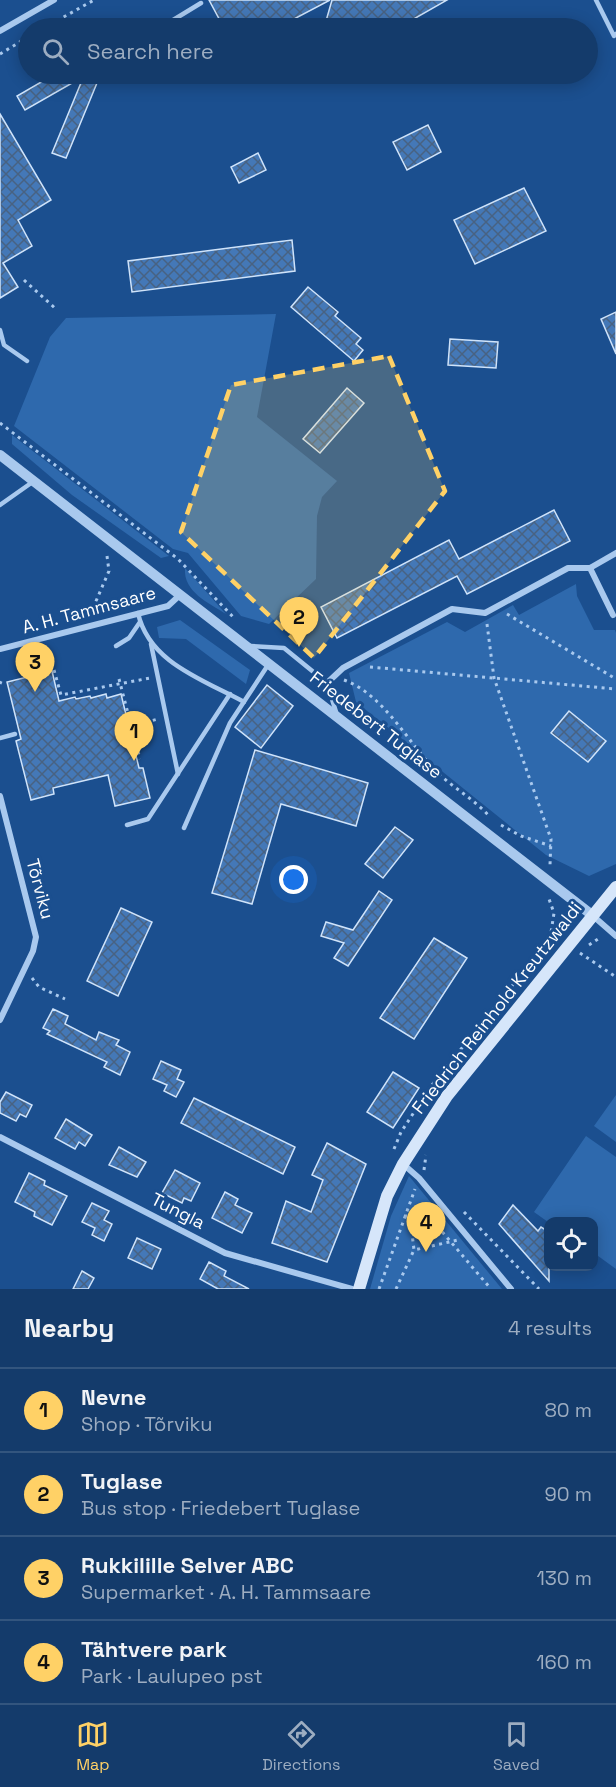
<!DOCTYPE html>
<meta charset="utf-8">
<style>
body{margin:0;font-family:"Space Grotesk",sans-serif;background:#214673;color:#f1f3f6}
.controls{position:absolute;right:18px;bottom:18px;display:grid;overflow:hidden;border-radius:12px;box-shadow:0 3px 15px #0003}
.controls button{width:54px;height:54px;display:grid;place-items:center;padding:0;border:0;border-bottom:2px solid #33557e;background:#143b6b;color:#f1f3f6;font:30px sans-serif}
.you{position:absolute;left:294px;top:880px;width:21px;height:21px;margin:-15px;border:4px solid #fff;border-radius:50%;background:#1a73e8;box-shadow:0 0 0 9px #1a73e833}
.badge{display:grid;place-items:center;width:39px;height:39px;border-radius:50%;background:#ffd166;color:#111;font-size:20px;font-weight:700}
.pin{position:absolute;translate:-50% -50px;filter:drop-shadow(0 2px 3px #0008)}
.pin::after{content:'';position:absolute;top:32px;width:21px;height:18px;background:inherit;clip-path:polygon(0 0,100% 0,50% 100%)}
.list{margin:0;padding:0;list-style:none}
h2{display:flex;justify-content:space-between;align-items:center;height:78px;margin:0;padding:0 24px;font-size:26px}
h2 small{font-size:20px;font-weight:400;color:#9dadc1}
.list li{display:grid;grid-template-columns:39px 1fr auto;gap:18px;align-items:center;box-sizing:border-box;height:84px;padding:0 24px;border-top:2px solid #33557e}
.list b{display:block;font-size:22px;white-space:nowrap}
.list p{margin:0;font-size:20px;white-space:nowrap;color:#9dadc1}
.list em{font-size:20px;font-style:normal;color:#9dadc1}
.icon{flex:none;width:33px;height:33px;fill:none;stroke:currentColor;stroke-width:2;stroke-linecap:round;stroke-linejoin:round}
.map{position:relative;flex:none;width:616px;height:1289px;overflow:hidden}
.search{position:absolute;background:#143b6b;box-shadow:0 3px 15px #0003;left:18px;right:18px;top:18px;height:66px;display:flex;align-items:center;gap:15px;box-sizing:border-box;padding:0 21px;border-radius:33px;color:#9dadc1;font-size:22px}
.sheet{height:414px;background:#143b6b}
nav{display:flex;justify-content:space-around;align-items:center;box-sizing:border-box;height:84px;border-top:2px solid #33557e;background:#143b6b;font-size:16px;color:#9dadc1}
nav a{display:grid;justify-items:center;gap:3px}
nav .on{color:#ffd166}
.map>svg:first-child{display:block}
.green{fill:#2e69ad}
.building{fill:url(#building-cross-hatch);stroke:#cfe3fa;stroke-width:1.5}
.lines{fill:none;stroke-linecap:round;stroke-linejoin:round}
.path{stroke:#a9c9ee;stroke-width:3;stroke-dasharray:3 4.5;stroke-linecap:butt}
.service{stroke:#a9c9ee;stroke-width:4.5}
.minor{stroke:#a9c9ee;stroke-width:6}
.tertiary{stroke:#a9c9ee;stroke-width:10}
.secondary{stroke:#d6e6fa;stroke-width:12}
.marked{fill:#ffd166;fill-opacity:0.2;stroke:#ffd166;stroke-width:4.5;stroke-dasharray:12 8;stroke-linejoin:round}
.labels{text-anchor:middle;stroke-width:6;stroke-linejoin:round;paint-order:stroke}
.street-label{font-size:18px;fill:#fff;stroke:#1b4f8f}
</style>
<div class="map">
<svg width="616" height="1289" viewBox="0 0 616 1289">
<defs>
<pattern id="building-cross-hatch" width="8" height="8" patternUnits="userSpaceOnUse" patternTransform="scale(1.5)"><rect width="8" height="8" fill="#4478b7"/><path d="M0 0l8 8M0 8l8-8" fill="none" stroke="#486282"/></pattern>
</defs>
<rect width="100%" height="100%" fill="#1b4f8f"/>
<!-- green -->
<g class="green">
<path d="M276 314 257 417 337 481 322 497 317 516 316 579 269 624 241 616 188 553 173 549 14 426 50 337 66 318Z"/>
<path d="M12 435 169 556 161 558 72 495 12 444Z"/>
<path d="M185 568 226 614C209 603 183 592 185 568Z"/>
<path d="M576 584 577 596 594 630H615L616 633V864L589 876 546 855 356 702 349 673 447 622 465 632 513 605 519 615Z"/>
<path d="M180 620 250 670 246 684 186 639 159 638 157 627Z"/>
<path d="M616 1095V1142L594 1126Z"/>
<path d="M586 1136 616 1157V1269L594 1253V1222H548L534 1212Z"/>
<path d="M409 1176 502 1289H370L391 1216Z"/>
</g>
<!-- building -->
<g class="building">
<path d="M209 0H330L277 28H224Z"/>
<path d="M332 0H447L398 28H324Z"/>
<path d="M55 74H88L25 110 17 96Z"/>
<path d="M83 78 97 83 66 158 52 153Z"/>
<path d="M0 114 51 200 18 220 32 246 3 263 18 287 0 298Z"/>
<path d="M428 125 441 152 407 170 393 142Z"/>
<path d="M258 153 266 170 239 183 231 167Z"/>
<path d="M524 188 546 231 475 264 454 220Z"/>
<path d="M292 240 295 271 132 292 128 261Z"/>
<path d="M308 287 338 312 335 316 361 338 356 344 363 350 354 361 291 307Z"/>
<path d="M616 312V354L601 319Z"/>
<path d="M450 339 498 342 496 368 448 365Z"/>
<path d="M347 388 364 403 320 453 303 439Z"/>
<path d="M554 510 570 541 467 594 457 576 337 638 321 607 449 540 459 559Z"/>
<path d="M52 671 59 701 75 697 76 699 90 696 91 698 106 694 107 698 121 694 139 768H143L150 798 115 806 108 775 53 788 54 794 31 800 16 741 21 739 7 682Z"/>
<path d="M267 685 293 706 261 748 235 727Z"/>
<path d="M569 711 606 741 588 762 551 733Z"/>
<path d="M255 750 368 783 356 826 281 804 252 904 212 893Z"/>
<path d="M395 827 413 840 383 878 365 864Z"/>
<path d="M379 891 392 900 348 966 334 958 344 943 321 936 326 922 353 930Z"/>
<path d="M121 908 152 922 118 996 87 981Z"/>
<path d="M434 938 467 958 414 1039 380 1018Z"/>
<path d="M53 1009 68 1016 65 1024 96 1040 99 1032 119 1040 116 1045 130 1052 120 1075 104 1067 107 1062 47 1034 50 1031 43 1028Z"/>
<path d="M161 1061 181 1070 177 1079 184 1082 176 1097 164 1091 167 1085 153 1079Z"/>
<path d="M393 1072 419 1088 393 1128 367 1112Z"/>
<path d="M6 1092 32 1105 26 1117 20 1114 16 1121 0 1113V1102Z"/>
<path d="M194 1098 295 1147 283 1174 181 1123Z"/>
<path d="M66 1119 92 1135 85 1146 79 1142 75 1149 55 1138Z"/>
<path d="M327 1143 366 1164 327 1262 272 1243 286 1201 311 1212 323 1180 312 1175Z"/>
<path d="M119 1147 146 1162 137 1177 109 1165Z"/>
<path d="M175 1170 200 1183 191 1201 184 1198 182 1203 162 1193Z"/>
<path d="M29 1173 45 1181 44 1185 67 1196 52 1225 34 1216 35 1212 15 1202Z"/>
<path d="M225 1192 238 1199 235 1205 252 1213 242 1233 212 1218Z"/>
<path d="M92 1203 109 1211 104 1220 112 1224 104 1241 92 1235 95 1228 82 1222Z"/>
<path d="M513 1205 538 1231 541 1227 549 1232V1281L499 1224Z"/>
<path d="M137 1238 161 1249 152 1269 128 1258Z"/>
<path d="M209 1262 226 1271 224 1276 249 1289H218L200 1279Z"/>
<path d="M82 1271 94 1278 88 1289H73Z"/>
</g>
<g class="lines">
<!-- path -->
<g class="path">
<path d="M44 28 94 0"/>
<path d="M0 54 28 37"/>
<path d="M24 280 57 310"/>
<path d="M0 423 178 559 235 619"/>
<path d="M507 614 616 679"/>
<path d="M90 615 109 571 107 556"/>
<path d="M487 624 494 678 551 839 550 865"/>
<path d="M370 667 616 689"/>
<path d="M54 670 61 695 150 678"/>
<path d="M119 679 140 759"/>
<path d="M344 680C385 695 409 745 439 774 455 789 475 800 489 816"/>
<path d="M0 684 1 681"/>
<path d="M131 726 158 719"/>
<path d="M501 825 521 836 551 846"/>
<path d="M589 945 601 937"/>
<path d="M580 953 616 977"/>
<path d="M32 978 39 987 65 999"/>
<path d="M394 1149 401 1132 432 1085 550 939 554 913 549 899"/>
<path d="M424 1170 426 1155"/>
<path d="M464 1212 539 1289"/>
<path d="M404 1216H426L433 1221 491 1289"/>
<path d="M410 1216 414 1250 458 1240"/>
<path d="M379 1289 415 1189"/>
<path d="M396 1289 414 1250"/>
</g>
<!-- service -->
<g class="service">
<path d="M596 0 614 36 616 34"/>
<path d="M160 28 201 3"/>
<path d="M0 330 4 345 27 361"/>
<path d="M0 505 34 481"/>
<path d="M138 613C149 663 204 680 244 702"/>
<path d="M151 644 178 774"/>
<path d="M116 646 129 638 140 622"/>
<path d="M250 646 284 648 327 683 336 712"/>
<path d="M0 738 15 734"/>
<path d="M127 825 148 819 230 694"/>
<path d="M184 828 230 723 268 665"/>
</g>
<!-- minor -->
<g class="minor">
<path d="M0 31 54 0"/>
<path d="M590 568 613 615"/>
<path d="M0 649 168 606 181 594"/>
<path d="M327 683 343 668 452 609 485 613 568 568H590L616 553"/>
<path d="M0 796 36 937 33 951 0 1020"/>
<path d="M592 915 616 936"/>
<path d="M0 1137 225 1253 352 1289"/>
<path d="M403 1164 419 1178 511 1289"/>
</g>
<!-- tertiary -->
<path class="tertiary" d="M0 455 592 915"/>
<!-- secondary -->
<path class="secondary" d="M359 1289 387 1196 403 1164 447 1096 616 887"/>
</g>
<!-- marked area -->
<path class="marked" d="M389 356 445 491 314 658 181 532 231 385Z"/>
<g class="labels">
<!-- street labels -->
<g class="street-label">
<text transform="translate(89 610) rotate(-15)" y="6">A. H. Tammsaare</text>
<text transform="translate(376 725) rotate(38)" y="6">Friedebert Tuglase</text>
<text transform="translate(40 889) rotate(75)" y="6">Tõrviku</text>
<text transform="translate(497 1008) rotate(-52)" y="6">Friedrich Reinhold Kreutzwaldi</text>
<text transform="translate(178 1211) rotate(27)" y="6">Tungla</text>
</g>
</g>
</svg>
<div class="controls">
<button><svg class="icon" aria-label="locate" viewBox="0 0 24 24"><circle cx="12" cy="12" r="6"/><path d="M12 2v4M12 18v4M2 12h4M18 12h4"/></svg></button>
</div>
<div class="you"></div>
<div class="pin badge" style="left:134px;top:761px">1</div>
<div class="pin badge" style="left:299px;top:647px">2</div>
<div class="pin badge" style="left:35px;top:692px">3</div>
<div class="pin badge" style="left:426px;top:1252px">4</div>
<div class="search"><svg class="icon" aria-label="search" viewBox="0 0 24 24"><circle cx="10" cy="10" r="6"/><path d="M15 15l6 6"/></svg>Search here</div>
</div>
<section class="sheet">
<h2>Nearby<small>4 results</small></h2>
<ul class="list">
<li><span class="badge">1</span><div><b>Nevne</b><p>Shop · Tõrviku</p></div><em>80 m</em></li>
<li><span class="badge">2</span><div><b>Tuglase</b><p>Bus stop · Friedebert Tuglase</p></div><em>90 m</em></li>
<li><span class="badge">3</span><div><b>Rukkilille Selver ABC</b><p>Supermarket · A. H. Tammsaare</p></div><em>130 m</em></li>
<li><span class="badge">4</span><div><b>Tähtvere park</b><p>Park · Laulupeo pst</p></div><em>160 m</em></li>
</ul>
</section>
<nav>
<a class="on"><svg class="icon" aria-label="map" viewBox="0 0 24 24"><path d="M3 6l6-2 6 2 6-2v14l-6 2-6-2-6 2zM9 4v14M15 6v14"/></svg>Map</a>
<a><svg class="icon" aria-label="directions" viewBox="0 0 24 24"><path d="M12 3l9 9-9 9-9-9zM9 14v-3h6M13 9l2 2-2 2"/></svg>Directions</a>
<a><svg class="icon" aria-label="saved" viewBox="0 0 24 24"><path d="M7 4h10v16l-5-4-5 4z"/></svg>Saved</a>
</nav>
